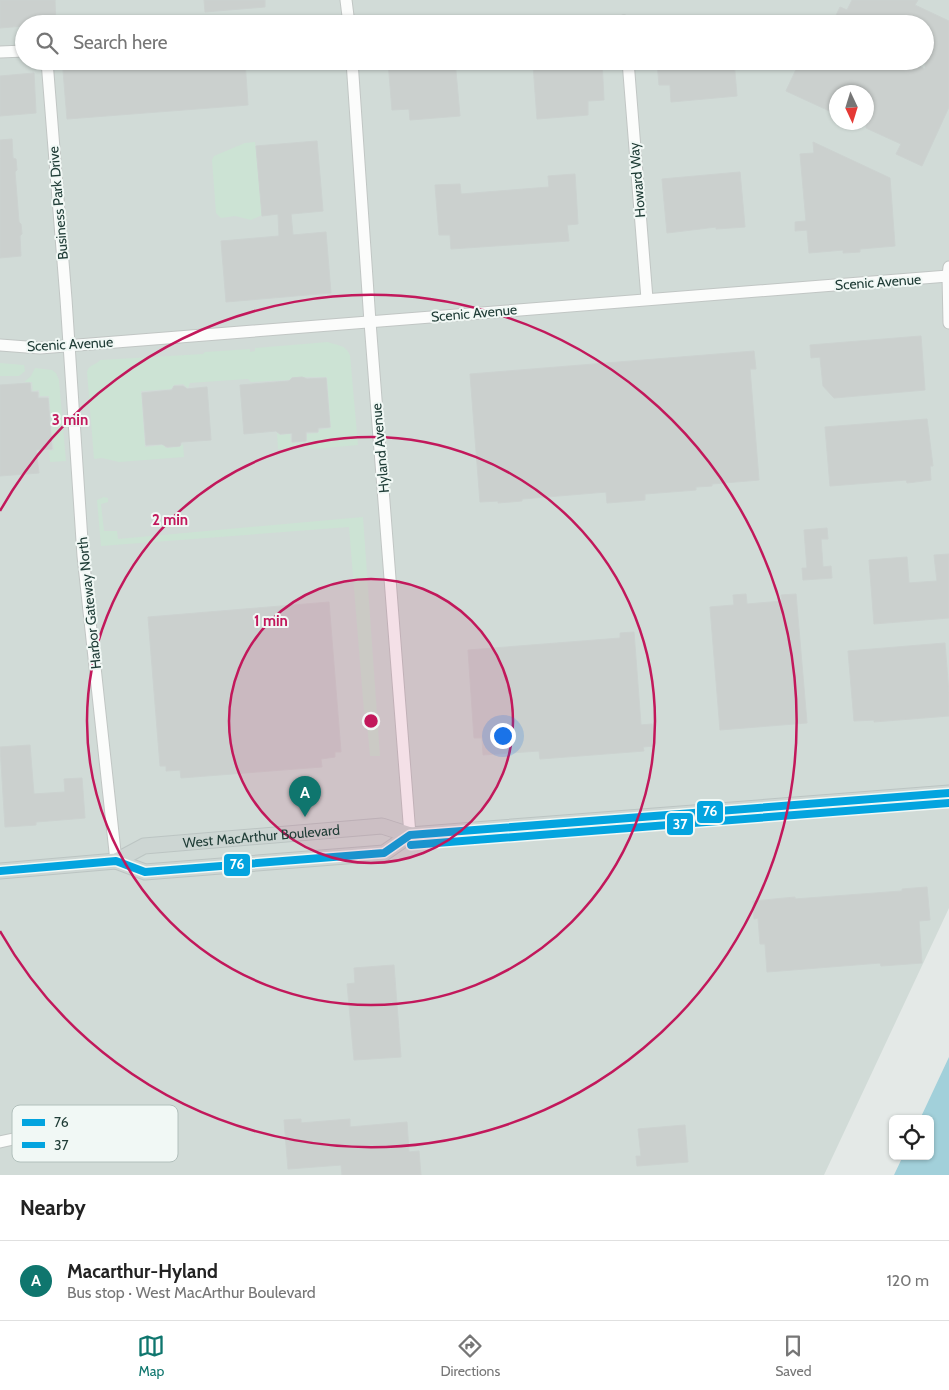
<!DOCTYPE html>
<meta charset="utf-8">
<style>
body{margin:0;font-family:Cabin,sans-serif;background:#f2f2f2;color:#222}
.controls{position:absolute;right:15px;bottom:15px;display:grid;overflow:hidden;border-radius:8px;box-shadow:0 1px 4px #0004}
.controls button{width:45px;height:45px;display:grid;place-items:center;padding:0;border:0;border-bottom:1px solid #e0e0e0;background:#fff;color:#222;font:25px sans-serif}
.compass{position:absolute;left:829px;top:85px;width:45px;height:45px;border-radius:50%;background:#fff;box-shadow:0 1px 4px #0004;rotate:176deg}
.you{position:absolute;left:502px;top:735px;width:18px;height:18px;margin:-12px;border:4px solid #fff;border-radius:50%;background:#1a73e8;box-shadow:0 0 0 8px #1a73e833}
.badge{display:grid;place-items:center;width:32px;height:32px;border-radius:50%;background:#0f766e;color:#fff;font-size:16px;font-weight:700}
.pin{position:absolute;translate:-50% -41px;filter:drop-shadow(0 1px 2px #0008)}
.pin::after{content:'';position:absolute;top:26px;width:18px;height:15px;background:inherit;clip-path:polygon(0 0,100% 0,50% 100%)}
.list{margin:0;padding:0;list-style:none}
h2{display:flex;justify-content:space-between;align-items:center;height:65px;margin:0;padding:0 20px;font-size:21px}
h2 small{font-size:16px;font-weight:400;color:#767676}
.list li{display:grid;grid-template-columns:32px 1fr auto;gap:15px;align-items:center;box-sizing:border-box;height:80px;padding:0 20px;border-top:1px solid #e0e0e0}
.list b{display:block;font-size:19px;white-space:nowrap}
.list p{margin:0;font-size:16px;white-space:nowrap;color:#767676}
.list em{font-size:16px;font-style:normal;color:#767676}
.icon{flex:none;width:28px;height:28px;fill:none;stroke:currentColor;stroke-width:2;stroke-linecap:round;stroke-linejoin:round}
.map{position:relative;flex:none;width:949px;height:1175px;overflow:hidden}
.search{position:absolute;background:#fff;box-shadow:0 1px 4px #0004;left:15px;right:15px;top:15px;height:55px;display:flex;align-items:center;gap:12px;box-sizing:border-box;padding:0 18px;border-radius:28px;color:#767676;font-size:19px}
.sheet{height:145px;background:#fff}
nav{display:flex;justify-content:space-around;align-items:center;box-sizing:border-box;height:70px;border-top:1px solid #e0e0e0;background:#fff;font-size:14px;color:#767676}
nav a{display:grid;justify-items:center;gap:2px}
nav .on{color:#0f766e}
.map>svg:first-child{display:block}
.built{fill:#d1dbd7;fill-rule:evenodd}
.green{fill:#cce3d4}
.water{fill:#a2d0da}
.building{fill:#cbd0ce;stroke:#ccd2d0}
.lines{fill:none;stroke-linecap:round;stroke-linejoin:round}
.minor-casing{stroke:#c1c6c4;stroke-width:13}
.major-casing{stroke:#bcc5c3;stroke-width:17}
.minor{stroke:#fbfcfb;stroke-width:11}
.major{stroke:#cdd6d3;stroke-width:15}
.bus-1-casing{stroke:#f1f8f5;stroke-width:11}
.bus-2-casing{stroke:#f1f8f5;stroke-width:11}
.bus-1{stroke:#03a4df;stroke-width:8}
.bus-2{stroke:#03a4df;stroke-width:8}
.ring{fill:none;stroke:#c2185b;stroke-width:2.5}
.labels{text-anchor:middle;stroke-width:4;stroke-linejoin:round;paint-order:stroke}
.street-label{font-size:14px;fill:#203d37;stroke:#f1f8f5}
.key{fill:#f1f8f5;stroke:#b2c0bc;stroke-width:1}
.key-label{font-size:14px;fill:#203d37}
.centre{fill:#c2185b;stroke:#f1f8f5;stroke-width:2.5}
.ring-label{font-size:15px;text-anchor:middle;font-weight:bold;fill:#c2185b;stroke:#f1f8f5;stroke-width:4;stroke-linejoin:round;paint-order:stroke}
.line-badge{stroke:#f1f8f5;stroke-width:2}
.badge-label{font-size:14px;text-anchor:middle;font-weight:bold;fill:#fff}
</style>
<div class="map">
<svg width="949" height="1175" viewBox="0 0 949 1175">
<rect width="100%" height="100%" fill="#e4e9e7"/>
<!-- built -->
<path class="built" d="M0 0H949V908L824 1175H0ZM24 24H925V61H24ZM836 92H866V122H836Z"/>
<!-- green -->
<g class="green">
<path d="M255 142 262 215 251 220 235 216 221 218 216 213 212 160 214 156 245 143Z"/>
<path d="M328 342C338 346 345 344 350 355L358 445 314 449 306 447 278 449 277 433 280 435 290 434 291 443 307 442V434L318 433 319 430 331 428 327 377H292L289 380 251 382 248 379 190 383 188 388 183 384 174 385 171 389 141 391 145 447 163 445 166 448 179 447 183 444 184 457 119 462 102 458 94 459 87 372C89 364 95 366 100 360L203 354 205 352 250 349V352L255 351V348Z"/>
<path d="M0 363 24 365 25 371 19 376H0Z"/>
<path d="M35 368 52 370 56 373 59 380 66 461 50 462 49 451 54 450 49 396H40L39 390 33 391 32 382H24L31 376Z"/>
<path d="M104 497 108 498V502L101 504 104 531H117L118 539 363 517 380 756H370L366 713 364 712 349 527 101 546 97 500Z"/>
</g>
<!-- water -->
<path class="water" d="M949 1057V1175H894L903 1156H930V1119H920Z"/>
<!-- building -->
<g class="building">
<path d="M0 0H55L56 24H24V26L0 28Z"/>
<path d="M204 0H265V7L205 12Z"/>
<path d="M852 0H918L915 5 949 21V107L922 166 896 154 901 144 866 128V92H836V114L786 91 800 61H909L925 69V24H832L840 7 847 10Z"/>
<path d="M185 61H245L248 105 67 119 63 70Z"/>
<path d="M388 61H455L460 116 410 120 409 109 392 110Z"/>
<path d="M558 61H602L604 100 588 101V115L537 119 533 64Z"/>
<path d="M657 61H734L737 96 671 102 670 85H659Z"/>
<path d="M34 73 36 113 0 116V76Z"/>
<path d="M12 139 13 158 16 159 17 170 15 172 19 222 21 224 22 234 20 236 21 256 0 258V140Z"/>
<path d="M317 141 323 211 291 214 293 235 326 232 331 293 226 302 221 241 279 236 278 214 262 216 256 146Z"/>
<path d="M813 142 890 178 895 246 860 249V252L843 253V250L809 253 807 230 795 231V222L806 221 800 154 814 153Z"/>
<path d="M740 172 745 227 716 229V227L667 233 662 179Z"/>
<path d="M575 174 578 224 567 225 569 241 451 249 450 235H439L435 185 460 184 461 194 549 187 548 176Z"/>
<path d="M921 336 925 390 834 398 823 386 820 357 811 358 810 345Z"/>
<path d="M754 351 756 369H750L759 480 712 484V486L696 487V490L645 494V500L607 503 606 492 522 499V501L498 503V501L480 502 470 374Z"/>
<path d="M302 377 307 379 326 378 330 427 318 428V432H306V441L292 442V433L280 434 276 431 244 434 240 385 289 381 292 378Z"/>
<path d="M30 383 31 392H38V398H48L52 449 36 450 39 473 0 476V385Z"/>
<path d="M174 386H183L187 389 207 387 211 440 181 442 180 446 167 447 162 444 146 445 142 393 172 390Z"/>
<path d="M927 419 933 466H930L931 480 907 483 906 480 830 486 825 427Z"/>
<path d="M827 528 828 539H821L823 567 831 566 832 578 803 580 802 568H807L804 530Z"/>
<path d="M949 554V618L874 624 869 560 907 557 909 583 937 581 934 555Z"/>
<path d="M746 594 747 604 782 601 781 595 796 594 807 723 720 730 710 607 734 605 733 595Z"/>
<path d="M329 602 341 752H335V757L321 759 322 767 181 778 180 770 166 771V766H160L148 617Z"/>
<path d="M634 632 641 725 652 724 654 746 643 747 644 751 540 759 539 751 483 755 482 738H474L468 650 620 638V633Z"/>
<path d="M945 643 949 693V716L874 722V720L854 721 848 651Z"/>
<path d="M30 745 34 794 65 792 64 779 82 778 85 818 36 822V825L5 827 0 747Z"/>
<path d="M927 887 930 920 919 921 922 963 881 966 880 963 767 972 765 944H760L758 918 754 919 753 901 795 897V899L902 891V889Z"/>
<path d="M394 965 401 1057 354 1060 347 984 355 983 354 968Z"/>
<path d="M301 1119V1123L350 1119V1127L407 1122 409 1152 419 1151 421 1175H342L341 1165 288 1169 284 1120Z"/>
<path d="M685 1125 688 1162 637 1166 636 1156H641L638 1129Z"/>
</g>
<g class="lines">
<!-- minor casing -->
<g class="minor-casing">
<g id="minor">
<path d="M346 0 349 24"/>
<path d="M624 21 625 24"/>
<path d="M0 52 24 51"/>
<path d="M47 61 66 299 83 556 116 861"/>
<path d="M352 61 370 322 410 835"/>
<path d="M628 61 647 299"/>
<path d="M949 267 948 276 949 323"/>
<path d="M0 345 40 348 948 276"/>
<path d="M0 1142 18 1138 154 1126 162 1123 167 1115"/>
</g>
</g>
<!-- major casing -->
<g class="major-casing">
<g id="major">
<path d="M116 861 145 872 384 853 410 835"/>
<path id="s1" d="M0 871 116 861 144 846 382 826 410 835 949 793"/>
</g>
</g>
<!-- minor -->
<use href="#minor" class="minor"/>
<!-- major -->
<use href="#major" class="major"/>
<!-- bus-1 casing -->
<g class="bus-1-casing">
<path id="bus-1" d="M0 871 116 861 145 872 384 853 410 835 949 793"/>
</g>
<!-- bus-2 casing -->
<g class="bus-2-casing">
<path id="bus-2" d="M411 845 949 803"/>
</g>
<!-- bus-1 -->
<use href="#bus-1" class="bus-1"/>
<!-- bus-2 -->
<use href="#bus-2" class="bus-2"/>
</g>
<!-- distance rings -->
<circle cx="371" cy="721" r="142" fill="#c2185b" fill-opacity=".12"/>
<g class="ring">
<circle cx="371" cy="721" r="142"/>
<circle cx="371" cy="721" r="284"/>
<path d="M0 511A426 426 0 1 1 0 931"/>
</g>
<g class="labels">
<!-- street labels -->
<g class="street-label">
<text transform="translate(637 180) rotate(-95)" y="5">Howard Way</text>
<text transform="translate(58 203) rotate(-95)" y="5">Business Park Drive</text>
<text transform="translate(878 282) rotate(-4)" y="5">Scenic Avenue</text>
<text transform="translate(474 313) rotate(-5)" y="5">Scenic Avenue</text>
<text transform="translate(70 344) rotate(-3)" y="5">Scenic Avenue</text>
<text transform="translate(380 448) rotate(-95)" y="5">Hyland Avenue</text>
<text transform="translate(89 603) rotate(-96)" y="5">Harbor Gateway North</text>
<text dy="5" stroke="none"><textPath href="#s1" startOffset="266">West MacArthur Boulevard</textPath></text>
</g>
</g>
<!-- legend -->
<rect x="12" y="1105" width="166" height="57" rx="8" class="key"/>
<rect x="22" y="1119" width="23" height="7" fill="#03a4df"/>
<rect x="22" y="1142" width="23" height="6" fill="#03a4df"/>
<g class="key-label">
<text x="54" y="1127">76</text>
<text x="54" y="1150">37</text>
</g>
<circle cx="371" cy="721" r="8" class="centre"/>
<g class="ring-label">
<text x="70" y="425">3 min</text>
<text x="170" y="525">2 min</text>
<text x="271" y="626">1 min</text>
</g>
<g class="line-badge">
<rect x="696" y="800" width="28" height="24" rx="5" fill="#03a4df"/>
<rect x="666" y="812" width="28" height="24" rx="5" fill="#03a4df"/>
<rect x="223" y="853" width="28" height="24" rx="5" fill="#03a4df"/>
</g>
<g class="badge-label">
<text x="710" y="816">76</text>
<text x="680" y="829">37</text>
<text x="237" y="869">76</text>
</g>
</svg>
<div class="controls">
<button><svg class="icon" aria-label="locate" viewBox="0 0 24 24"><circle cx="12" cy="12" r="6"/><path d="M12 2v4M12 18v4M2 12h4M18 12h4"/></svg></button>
</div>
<svg class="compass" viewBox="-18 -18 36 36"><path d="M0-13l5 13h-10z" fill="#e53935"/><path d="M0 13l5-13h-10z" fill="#767676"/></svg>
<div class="you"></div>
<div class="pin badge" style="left:305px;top:817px">A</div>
<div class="search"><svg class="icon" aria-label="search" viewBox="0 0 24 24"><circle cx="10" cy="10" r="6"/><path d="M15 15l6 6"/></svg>Search here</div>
</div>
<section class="sheet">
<h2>Nearby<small></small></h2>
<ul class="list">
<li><span class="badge">A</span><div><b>Macarthur-Hyland</b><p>Bus stop · West MacArthur Boulevard</p></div><em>120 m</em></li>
</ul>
</section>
<nav>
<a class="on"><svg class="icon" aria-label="map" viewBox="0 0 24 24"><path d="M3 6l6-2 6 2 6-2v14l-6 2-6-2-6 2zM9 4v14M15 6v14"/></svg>Map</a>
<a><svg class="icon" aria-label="directions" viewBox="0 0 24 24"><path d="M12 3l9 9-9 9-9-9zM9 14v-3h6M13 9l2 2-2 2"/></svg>Directions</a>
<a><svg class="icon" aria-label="saved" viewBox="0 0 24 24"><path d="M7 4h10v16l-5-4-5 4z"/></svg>Saved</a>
</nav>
